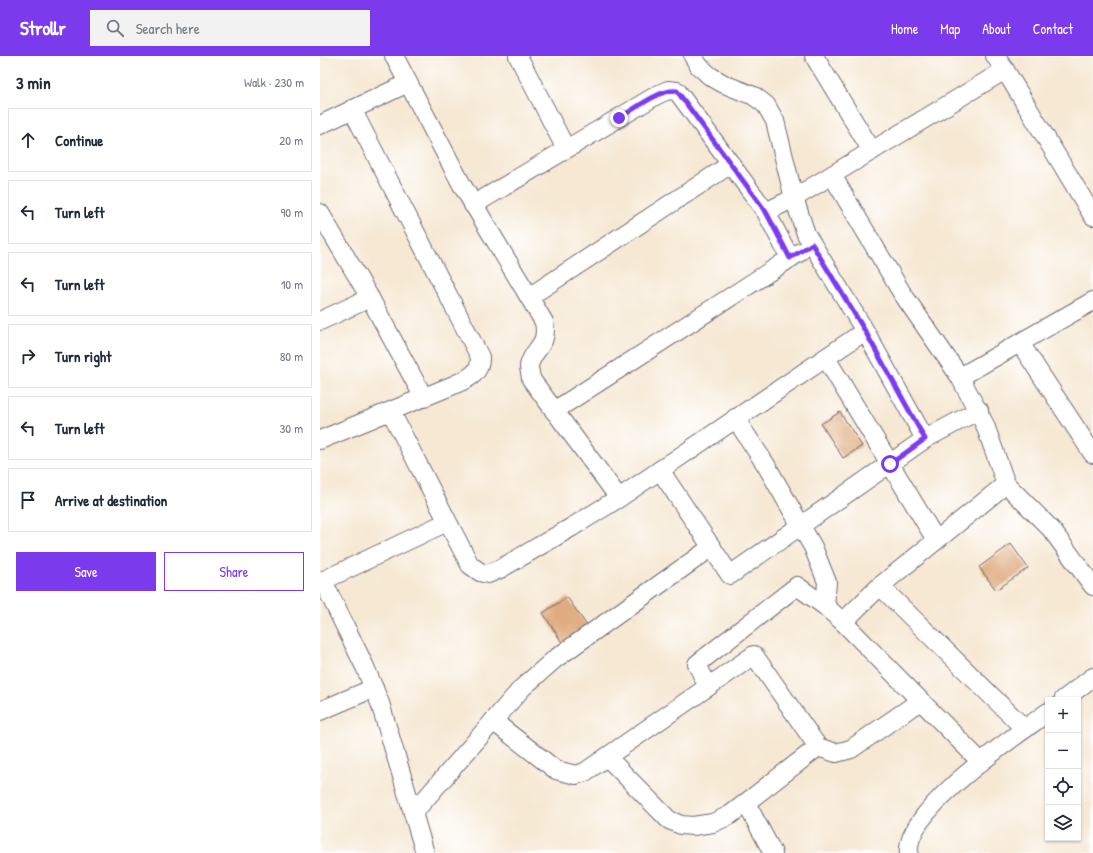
<!DOCTYPE html>
<meta charset="utf-8">
<style>
body{margin:0;font-family:"Patrick Hand",sans-serif;background:#f2f2f3;color:#1f2937}
.controls{position:absolute;right:12px;bottom:12px;display:grid;overflow:hidden;border-radius:0px;box-shadow:0 1px 3px #0004}
.controls button{width:36px;height:36px;display:grid;place-items:center;padding:0;border:0;border-bottom:1px solid #e0e1e3;background:#fff;color:#1f2937;font:20px sans-serif}
.stop{position:absolute;width:12px;height:12px;margin:-9px;border:3px solid #7c3aed;border-radius:50%;background:#fff}
.stop.end{background:#7c3aed;border-color:#fff;box-shadow:0 1px 4px #0008}
.list{margin:0;padding:0;list-style:none}
h2{display:flex;justify-content:space-between;align-items:center;height:52px;margin:0;padding:0 16px;font-size:17px}
h2 small{font-size:13px;font-weight:400;color:#747a83}
.list li{display:grid;grid-template-columns:26px 1fr auto;gap:12px;align-items:center;box-sizing:border-box;height:64px;margin:0 8px 8px;padding:0 8px;border:1px solid #e0e1e3;border-radius:0px}
.list b{display:block;font-size:15px;white-space:nowrap}
.list em{font-size:13px;font-style:normal;color:#747a83}
.actions{display:flex;gap:8px;padding:12px 16px}
.actions a{flex:1;padding:9px 0;border:1px solid #7c3aed;border-radius:0px;text-align:center;font-size:14px;color:#7c3aed}
.actions .main{background:#7c3aed;color:#fff}
.icon{flex:none;width:22px;height:22px;fill:none;stroke:currentColor;stroke-width:2;stroke-linecap:round;stroke-linejoin:round}
.map{position:relative;flex:none;width:773px;height:797px;overflow:hidden}
header{display:flex;align-items:center;gap:24px;box-sizing:border-box;height:56px;padding:0 20px;background:#7c3aed;color:#fff}
header strong{font-size:19px}
nav{display:flex;gap:22px;margin-inline-start:auto;font-size:14px}
.search{width:280px;height:36px;background:#f2f2f3;display:flex;align-items:center;gap:10px;box-sizing:border-box;padding:0 14px;border-radius:0px;color:#747a83;font-size:15px}
main{display:flex}
aside{flex:1;background:#fff}
.map>svg:first-child{display:block}
.building{fill:#e0ab80}
.lines{fill:none;stroke-linecap:round;stroke-linejoin:round}
.minor-casing{stroke:#6c6770;stroke-width:20}
.minor{stroke:#fff;stroke-width:18}
.route{stroke:#7c3aed;stroke-width:5}
</style>
<header>
<strong>Strollr</strong>
<div class="search"><svg class="icon" aria-label="search" viewBox="0 0 24 24"><circle cx="10" cy="10" r="6"/><path d="M15 15l6 6"/></svg>Search here</div>
<nav><a>Home</a><a>Map</a><a>About</a><a>Contact</a></nav>
</header>
<main>
<aside>
<h2>3 min<small>Walk · 230 m</small></h2>
<ul class="list">
<li><svg class="icon" aria-label="ahead" viewBox="0 0 24 24"><path d="M12 20V5M6 11l6-6 6 6"/></svg><div><b>Continue</b></div><em>20 m</em></li>
<li><svg class="icon" aria-label="left" viewBox="0 0 24 24"><path d="M17 20v-9H6M10 6l-5 5 5 5"/></svg><div><b>Turn left</b></div><em>90 m</em></li>
<li><svg class="icon" aria-label="left" viewBox="0 0 24 24"><path d="M17 20v-9H6M10 6l-5 5 5 5"/></svg><div><b>Turn left</b></div><em>10 m</em></li>
<li><svg class="icon" aria-label="right" viewBox="0 0 24 24"><path d="M7 20v-9h11M14 6l5 5-5 5"/></svg><div><b>Turn right</b></div><em>80 m</em></li>
<li><svg class="icon" aria-label="left" viewBox="0 0 24 24"><path d="M17 20v-9H6M10 6l-5 5 5 5"/></svg><div><b>Turn left</b></div><em>30 m</em></li>
<li><svg class="icon" aria-label="arrive" viewBox="0 0 24 24"><path d="M6 21V4h12l-3 4 3 4H6"/></svg><div><b>Arrive at destination</b></div></li>
</ul>
<div class="actions"><a class="main">Save</a><a>Share</a></div>
</aside>
<div class="map">
<svg width="773" height="797" viewBox="0 0 773 797">
<rect width="100%" height="100%" fill="#fff"/>
<filter id="ink" filterUnits="userSpaceOnUse"><feTurbulence type="fractalNoise" baseFrequency=".025" numOctaves="2"/><feDisplacementMap in="SourceGraphic" scale="8" xChannelSelector="R" yChannelSelector="G"/><feConvolveMatrix kernelMatrix="1 2 1 2 8 2 1 2 1" color-interpolation-filters="sRGB"/></filter>
<filter id="wash" filterUnits="userSpaceOnUse"><feTurbulence type="fractalNoise" baseFrequency=".012" numOctaves="4" result="noise"/><feDisplacementMap in="SourceGraphic" scale="16" xChannelSelector="R" yChannelSelector="G"/><feGaussianBlur stdDeviation="0.9" result="paint"/><feColorMatrix in="noise" values="0 0 0 0 0 0 0 0 0 0 0 0 0 0 0 0 0 1.4 0 .05"/><feComposite in="paint" operator="in"/></filter>
<g filter="url(#wash)">
<rect width="100%" height="100%" fill="#f6e8d3"/>
<g id="blocks">
<!-- building -->
<g class="building">
<path d="M520 356 542 390 523 402 501 368Z"/>
<path d="M691 488 708 512 676 534 659 511Z"/>
<path d="M247 541 268 571 243 588 223 557Z"/>
</g>
</g>
</g>
<g filter="url(#ink)">
<use href="#blocks" fill-opacity="0" stroke="#6c6770" stroke-width="1"/>
<g class="lines">
<!-- minor casing -->
<g class="minor-casing">
<g id="minor">
<path d="M74 0 142 129 224 266C229 291 213 291 209 310 209 314 211 319 211 323L299 442"/>
<path d="M198 0 246 93"/>
<path d="M373 0 379 10 390 20 404 28 434 40 446 49 455 65 474 142 486 178 545 275 605 383"/>
<path d="M494 0 552 95"/>
<path d="M675 0 685 14 773 160"/>
<path d="M0 69 88 27"/>
<path d="M512 119 582 237 640 321 665 369 686 428 731 473 773 530"/>
<path d="M153 149 337 39 348 34 357 35 446 156 470 202"/>
<path d="M446 156 474 142 685 14"/>
<path d="M0 157 50 242 104 342"/>
<path d="M209 241 411 108"/>
<path d="M0 265 50 242"/>
<path d="M700 287 773 398"/>
<path d="M506 302 616 484"/>
<path d="M640 321 773 245"/>
<path d="M234 355 480 196"/>
<path d="M71 356 150 509 160 516 168 518 180 513 252 471 299 442 545 275"/>
<path d="M415 362 446 409 493 491 507 526 505 550"/>
<path d="M0 384 136 328C149 322 161 317 160 301L32 53"/>
<path d="M340 414 410 519 605 383 659 354"/>
<path d="M3 525 45 611 60 647 105 797"/>
<path d="M0 526 127 466"/>
<path d="M560 530 705 673"/>
<path d="M523 566 560 530 686 428"/>
<path d="M388 631 377 608 477 530 505 550 523 566 661 706"/>
<path d="M743 644 773 621"/>
<path d="M0 655 54 632"/>
<path d="M173 665 236 714 256 719 265 716 434 599 498 691 516 697 531 693 600 645"/>
<path d="M287 701 349 764 361 769 373 770 393 767 410 759 498 691"/>
<path d="M426 747 453 797"/>
<path d="M94 756 202 632 235 603 392 491"/>
<path d="M589 797C583 755 696 680 728 656"/>
</g>
</g>
<!-- minor -->
<use href="#minor" class="minor"/>
</g>
</g>
<g class="lines" filter="url(#ink)">
<!-- route -->
<path class="route" d="M299 62C315 53 339 33 357 35L446 156 470 202 492 188 545 275 605 383 570 408"/>
</g>
</svg>
<div class="controls">
<button>+</button>
<button>−</button>
<button><svg class="icon" aria-label="locate" viewBox="0 0 24 24"><circle cx="12" cy="12" r="6"/><path d="M12 2v4M12 18v4M2 12h4M18 12h4"/></svg></button>
<button><svg class="icon" aria-label="layers" viewBox="0 0 24 24"><path d="M12 4l9 5-9 5-9-5zM3 14l9 5 9-5"/></svg></button>
</div>
<div class="stop" style="left:570px;top:408px"></div>
<div class="stop end" style="left:299px;top:62px"></div>
</div>
</main>
